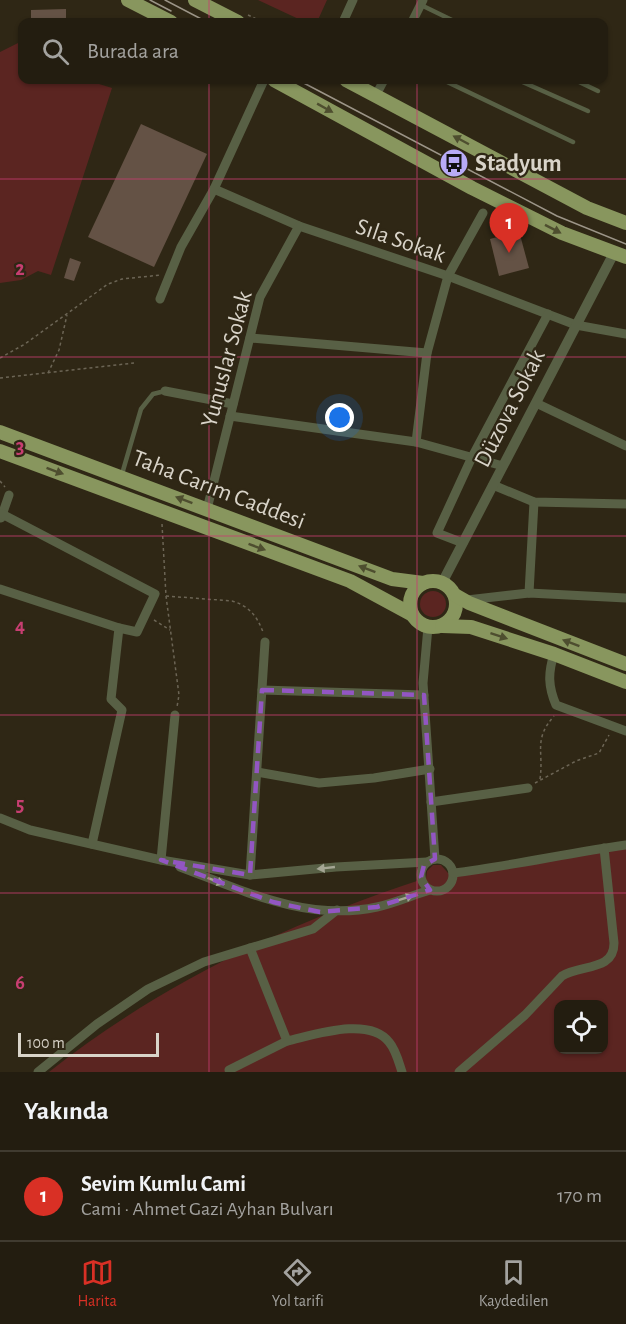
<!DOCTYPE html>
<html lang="tr">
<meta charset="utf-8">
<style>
body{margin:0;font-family:"Alegreya Sans",sans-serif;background:#2f2a1e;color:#f1f3f6}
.controls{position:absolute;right:18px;bottom:18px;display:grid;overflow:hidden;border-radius:12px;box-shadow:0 2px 4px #0004}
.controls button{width:54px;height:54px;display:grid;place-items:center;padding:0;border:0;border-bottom:2px solid #403b30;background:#231d10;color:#f1f3f6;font:30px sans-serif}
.scale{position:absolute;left:18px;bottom:15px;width:141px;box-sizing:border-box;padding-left:6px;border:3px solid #d9d4c9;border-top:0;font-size:16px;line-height:21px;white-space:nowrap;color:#d9d4c9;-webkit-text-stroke:4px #2f2715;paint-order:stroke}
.you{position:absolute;left:340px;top:418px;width:21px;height:21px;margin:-15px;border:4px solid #fff;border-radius:50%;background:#1a73e8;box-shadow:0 0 0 9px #1a73e833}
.badge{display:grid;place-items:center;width:39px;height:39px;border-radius:50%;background:#d93025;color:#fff;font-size:20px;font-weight:700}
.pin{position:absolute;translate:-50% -50px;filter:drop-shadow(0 2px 3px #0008)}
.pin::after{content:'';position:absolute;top:32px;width:21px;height:18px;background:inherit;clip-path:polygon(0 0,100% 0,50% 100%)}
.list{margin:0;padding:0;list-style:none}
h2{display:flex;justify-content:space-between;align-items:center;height:78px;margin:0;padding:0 24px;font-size:26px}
h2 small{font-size:20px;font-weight:400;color:#a3a29f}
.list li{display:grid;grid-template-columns:39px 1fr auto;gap:18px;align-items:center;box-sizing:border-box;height:90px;padding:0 24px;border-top:2px solid #403b30}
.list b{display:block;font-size:22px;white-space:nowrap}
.list p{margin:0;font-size:20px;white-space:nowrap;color:#a3a29f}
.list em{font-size:20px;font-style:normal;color:#a3a29f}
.icon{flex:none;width:33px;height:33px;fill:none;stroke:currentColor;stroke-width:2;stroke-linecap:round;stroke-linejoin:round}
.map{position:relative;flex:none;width:626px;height:1072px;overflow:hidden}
.search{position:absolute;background:#231d10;box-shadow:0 2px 4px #0004;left:18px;right:18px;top:18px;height:66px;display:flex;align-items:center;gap:15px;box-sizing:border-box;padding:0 21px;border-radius:12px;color:#a3a29f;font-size:22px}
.sheet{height:168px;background:#231d10}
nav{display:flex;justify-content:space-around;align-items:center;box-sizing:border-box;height:84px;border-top:2px solid #403b30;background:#231d10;font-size:16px;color:#a3a29f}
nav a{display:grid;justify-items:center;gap:3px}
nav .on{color:#d93025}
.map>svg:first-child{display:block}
.green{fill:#5b2521;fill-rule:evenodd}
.building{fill:#645245}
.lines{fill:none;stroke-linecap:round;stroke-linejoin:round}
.path{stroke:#6c6555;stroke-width:1.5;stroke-dasharray:3 3;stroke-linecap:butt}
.service{stroke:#586045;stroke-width:4.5}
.minor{stroke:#586045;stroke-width:9}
.tertiary{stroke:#586045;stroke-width:10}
.primary{stroke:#88965e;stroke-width:14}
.tram{stroke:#9c9588;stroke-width:1.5}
.oneway{fill:#4e4e2f}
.oneway2{fill:#a5a694}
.marked{fill:none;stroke:#9256c2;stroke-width:4.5;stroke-dasharray:12 8;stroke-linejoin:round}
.grid{fill:none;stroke:#c73e71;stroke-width:1.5;stroke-opacity:0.55}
.labels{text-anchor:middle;stroke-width:4.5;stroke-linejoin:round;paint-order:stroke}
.poi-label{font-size:24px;font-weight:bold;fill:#d9d4c9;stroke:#2f2715;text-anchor:start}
.street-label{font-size:24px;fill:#d9d4c9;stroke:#2f2715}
.grid-label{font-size:20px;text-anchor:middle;font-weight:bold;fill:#c73e71;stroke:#2f2715;stroke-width:4.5;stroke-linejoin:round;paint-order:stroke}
</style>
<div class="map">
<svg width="626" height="1072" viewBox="0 0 626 1072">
<rect width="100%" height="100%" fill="#2f2715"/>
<!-- green -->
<g class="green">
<path d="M258 0H327L317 22H305Z"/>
<path d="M22 41V80H97L99 84 112 88 51 275 38 271 21 280 0 283V52Z"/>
<circle cx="433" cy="604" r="13"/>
<path d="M626 847V1072H49C160 984 292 921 426 878L427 871 433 865H441L448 873ZM558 1004H604V1050H558Z"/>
</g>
<!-- building -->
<g class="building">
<path d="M66 9V22H31V10Z"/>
<path d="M141 124 207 154 154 267 88 237Z"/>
<path d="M519 231 529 268 499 276 490 239Z"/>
<path d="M70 258 81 262 74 281 64 278Z"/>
</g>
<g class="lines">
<!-- path -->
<g class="path">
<path d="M248 15 263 22"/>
<path d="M0 358 25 344 108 284 122 279 161 275"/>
<path d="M48 373 59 350 67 315"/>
<path d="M0 378 134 363"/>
<path d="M0 481 5 487"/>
<path d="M162 524 166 596 179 695 177 707"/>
<path d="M166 596 232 601C249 606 257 616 263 632"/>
<path d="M154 620 170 630"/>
<path d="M540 779C544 751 533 740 554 716"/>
<path d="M535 783 576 761 599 753 609 735"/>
</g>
<!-- service -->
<g class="service">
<path d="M421 5 456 22"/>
<path d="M443 80 573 142"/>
<path d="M518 80 588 111"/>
<path d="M575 80 598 91"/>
<path d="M122 474 141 409 153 394 165 391"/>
</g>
<!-- minor -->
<g class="minor">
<path d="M343 22 353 0"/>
<path d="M412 22 423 0"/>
<path d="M376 95 384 80"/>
<path d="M214 189 299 226 448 276 576 325 626 334"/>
<path d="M160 299 181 247 214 189 264 80"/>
<path d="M250 338 427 353"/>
<path d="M165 391 233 404"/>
<path d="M536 403 626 446"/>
<path d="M230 416 416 442 503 466"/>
<path d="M416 442 427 353 448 276 483 213"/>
<path d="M493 485 534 502 626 504"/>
<path d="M207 509 260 297 299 226"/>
<path d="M1 518 9 495"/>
<path d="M463 543 437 533 472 457 548 314"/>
<path d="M0 589 119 628 137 632 155 594 2 514"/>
<path d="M529 593 534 502"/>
<path d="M467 600 529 593 626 598"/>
<path d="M428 627 423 683 435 859"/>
<path d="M554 654C548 673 548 686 556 705L626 731"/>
<path d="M262 690 424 695"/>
<path d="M257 772 319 783 374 778 430 769"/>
<path d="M431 802 528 788"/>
<path d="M0 818 30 830 161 860 250 875 336 867 427 862"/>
<path d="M92 844 122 710 111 699 119 628"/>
<circle cx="437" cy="875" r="16"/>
<path d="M161 860 175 715"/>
<path d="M180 867C244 891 308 922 377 907 395 903 413 895 430 890"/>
<path d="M453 873C511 866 568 853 626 845"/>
<path d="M250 875 265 642"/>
<path d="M287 1041C314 1035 369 1016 389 1042 396 1050 399 1063 402 1072"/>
<path d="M229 1070 287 1041 250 948"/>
<path d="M38 1072 97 1024 148 989 204 962 313 929 337 910"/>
<path d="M459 1072 525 1015 562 976C580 964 614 972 614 943L604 848"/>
</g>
<!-- tertiary -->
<path class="tertiary" d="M442 583 614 253"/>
<!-- primary -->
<g class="primary">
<path d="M128 0 171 22"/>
<path d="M195 0 238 22"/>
<path d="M274 80 472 188 562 233 626 257"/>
<path d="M346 80 587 208 626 223"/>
<path d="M0 432 392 579 423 583"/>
<path d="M0 451 350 581 411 614"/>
<circle cx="433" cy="604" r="23"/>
<path d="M455 595 469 603 626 664"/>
<path d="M442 626 471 627 554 654 626 682"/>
</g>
<!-- tram -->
<g class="tram">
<path d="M150 0 171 11"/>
<path d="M165 0 207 22"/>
<path d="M298 80 557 216 626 244"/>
</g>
</g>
<!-- one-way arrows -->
<defs><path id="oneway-solid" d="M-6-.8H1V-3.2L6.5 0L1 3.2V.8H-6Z" transform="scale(1.5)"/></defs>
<g class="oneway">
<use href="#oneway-solid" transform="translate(325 108) rotate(29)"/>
<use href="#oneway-solid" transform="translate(461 140) rotate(-152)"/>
<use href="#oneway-solid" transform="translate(553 229) rotate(27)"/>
<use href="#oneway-solid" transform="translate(55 471) rotate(20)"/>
<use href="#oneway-solid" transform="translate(184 500) rotate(-159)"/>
<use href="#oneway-solid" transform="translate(257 547) rotate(20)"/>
<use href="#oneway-solid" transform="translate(367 569) rotate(-159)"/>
<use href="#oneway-solid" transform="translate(499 636) rotate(18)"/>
<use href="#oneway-solid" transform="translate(571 643) rotate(-159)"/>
</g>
<g class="oneway2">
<use href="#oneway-solid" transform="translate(326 868) rotate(174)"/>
<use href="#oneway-solid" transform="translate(216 881) rotate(21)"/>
<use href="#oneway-solid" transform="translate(405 898) rotate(-18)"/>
</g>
<!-- marked area -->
<path class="marked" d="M262 690 424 695 435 859 424 865 421 877 430 890 377 907 320 912 273 902 161 860 250 875Z"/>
<!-- grid -->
<path class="grid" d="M209 0V22M417 0V22M209 80V1072M417 80V1072M0 179H626M0 357H626M0 536H626M0 715H626M0 893H626"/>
<!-- icons -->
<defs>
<g id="bus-disc" transform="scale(1.5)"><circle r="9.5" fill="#b8abf7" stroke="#2f2715"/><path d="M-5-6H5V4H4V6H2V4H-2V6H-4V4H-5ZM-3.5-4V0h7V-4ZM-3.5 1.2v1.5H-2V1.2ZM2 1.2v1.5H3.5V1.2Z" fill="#111"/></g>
</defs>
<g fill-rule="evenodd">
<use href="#bus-disc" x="454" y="163"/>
</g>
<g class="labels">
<!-- poi labels -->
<g class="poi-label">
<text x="475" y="171">Stadyum</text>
</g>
<!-- street labels -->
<g class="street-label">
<text transform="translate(401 240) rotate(19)" y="8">Sıla Sokak</text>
<text transform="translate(226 359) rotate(-75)" y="8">Yunuslar Sokak</text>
<text transform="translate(509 408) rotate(-63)" y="8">Düzova Sokak</text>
<text transform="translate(219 489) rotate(21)" y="8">Taha Carım Caddesi</text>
</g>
</g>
<g class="grid-label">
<text x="20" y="275">2</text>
<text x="20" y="453">3</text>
<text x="20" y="632">4</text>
<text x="20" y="811">5</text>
<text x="20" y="989">6</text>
</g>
</svg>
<div class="controls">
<button><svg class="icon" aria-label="locate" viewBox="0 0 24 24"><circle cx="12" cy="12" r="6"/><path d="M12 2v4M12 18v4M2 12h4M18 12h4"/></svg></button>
</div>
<div class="scale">100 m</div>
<div class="you"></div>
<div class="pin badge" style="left:509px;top:253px">1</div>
<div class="search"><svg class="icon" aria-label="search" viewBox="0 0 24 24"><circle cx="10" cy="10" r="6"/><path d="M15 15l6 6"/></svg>Burada ara</div>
</div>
<section class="sheet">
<h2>Yakında<small></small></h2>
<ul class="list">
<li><span class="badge">1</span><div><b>Sevim Kumlu Cami</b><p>Cami · Ahmet Gazi Ayhan Bulvarı</p></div><em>170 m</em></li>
</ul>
</section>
<nav>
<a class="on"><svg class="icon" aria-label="map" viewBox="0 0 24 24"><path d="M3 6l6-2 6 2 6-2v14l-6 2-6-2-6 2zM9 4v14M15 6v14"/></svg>Harita</a>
<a><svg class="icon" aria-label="directions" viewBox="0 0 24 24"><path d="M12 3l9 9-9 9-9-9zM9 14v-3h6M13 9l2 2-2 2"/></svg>Yol tarifi</a>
<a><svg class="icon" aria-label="saved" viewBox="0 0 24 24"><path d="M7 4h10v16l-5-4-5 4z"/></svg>Kaydedilen</a>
</nav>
